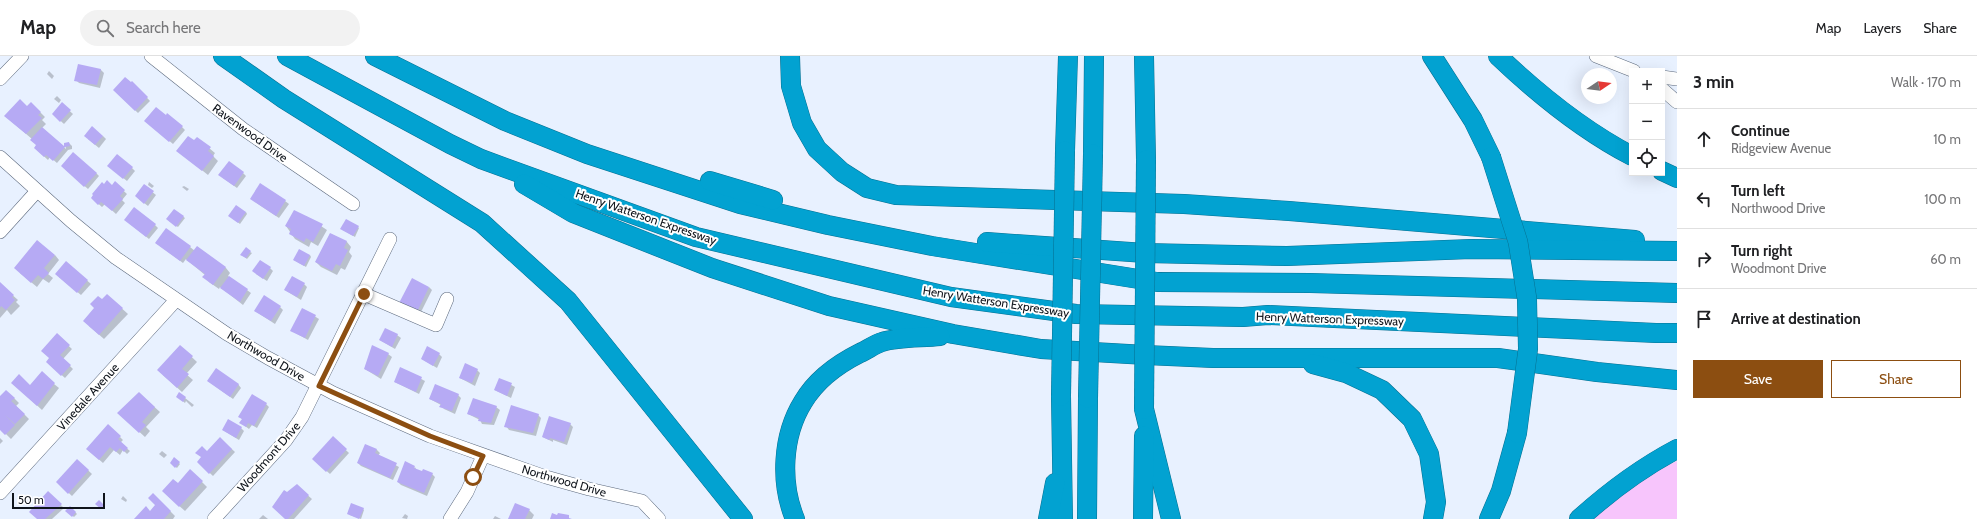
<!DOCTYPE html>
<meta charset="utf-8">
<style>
body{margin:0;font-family:Cabin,sans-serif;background:#f2f2f2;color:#202124}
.controls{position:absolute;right:12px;top:12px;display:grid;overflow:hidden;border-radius:0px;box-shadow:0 4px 16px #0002}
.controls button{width:36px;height:36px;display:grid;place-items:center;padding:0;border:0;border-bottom:1px solid #e0e0e0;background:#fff;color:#202124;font:20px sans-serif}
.compass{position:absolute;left:1581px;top:12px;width:36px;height:36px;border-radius:50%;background:#fff;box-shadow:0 4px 16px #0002;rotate:77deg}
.scale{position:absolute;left:12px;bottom:10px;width:93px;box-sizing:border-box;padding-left:4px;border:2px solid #0f141b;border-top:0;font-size:11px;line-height:14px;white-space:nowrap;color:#0f141b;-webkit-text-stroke:3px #fff;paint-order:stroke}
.stop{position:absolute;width:12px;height:12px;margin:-9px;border:3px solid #8c4e11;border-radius:50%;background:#fff}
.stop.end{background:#8c4e11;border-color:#fff;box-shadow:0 1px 4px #0008}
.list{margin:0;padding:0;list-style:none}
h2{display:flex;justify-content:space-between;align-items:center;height:52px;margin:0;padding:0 16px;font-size:17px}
h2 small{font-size:13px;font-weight:400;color:#757577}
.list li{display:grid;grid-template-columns:26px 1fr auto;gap:12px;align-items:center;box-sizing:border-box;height:60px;padding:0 16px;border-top:1px solid #e0e0e0}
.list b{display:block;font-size:15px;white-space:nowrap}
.list p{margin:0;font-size:13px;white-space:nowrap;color:#757577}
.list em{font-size:13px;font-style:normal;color:#757577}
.actions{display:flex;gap:8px;padding:12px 16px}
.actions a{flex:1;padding:9px 0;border:1px solid #8c4e11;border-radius:0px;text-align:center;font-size:14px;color:#8c4e11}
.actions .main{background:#8c4e11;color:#fff}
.icon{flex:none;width:22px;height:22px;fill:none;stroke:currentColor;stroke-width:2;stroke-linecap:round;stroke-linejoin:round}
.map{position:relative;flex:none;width:1677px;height:463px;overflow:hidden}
header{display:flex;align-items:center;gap:24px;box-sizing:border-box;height:56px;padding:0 20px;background:#fff;border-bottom:1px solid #e0e0e0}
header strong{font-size:19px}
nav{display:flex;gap:22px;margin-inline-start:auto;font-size:14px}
.search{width:280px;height:36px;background:#f2f2f2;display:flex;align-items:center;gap:10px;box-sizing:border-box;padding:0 14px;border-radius:22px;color:#757577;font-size:15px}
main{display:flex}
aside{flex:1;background:#fff}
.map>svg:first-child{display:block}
.green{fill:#f7c5fc}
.shadow{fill:#0003}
.building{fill:#b6aaf4}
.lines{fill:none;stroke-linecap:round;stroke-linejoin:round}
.minor-casing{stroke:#5d6a7e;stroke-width:14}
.highway-casing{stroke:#077091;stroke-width:20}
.minor{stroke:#fff;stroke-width:13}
.highway{stroke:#02a2d1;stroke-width:19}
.highway-bridge-casing{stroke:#077091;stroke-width:20;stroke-linecap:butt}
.highway-bridge{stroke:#02a2d1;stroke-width:19}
.route{stroke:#8c4e11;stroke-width:5}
.labels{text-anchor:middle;stroke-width:4;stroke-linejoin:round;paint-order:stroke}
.street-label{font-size:12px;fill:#0f141b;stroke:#fff}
</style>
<header>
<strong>Map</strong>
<div class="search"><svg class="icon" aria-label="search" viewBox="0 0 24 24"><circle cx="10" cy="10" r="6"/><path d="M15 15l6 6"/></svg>Search here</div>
<nav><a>Map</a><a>Layers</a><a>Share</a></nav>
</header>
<main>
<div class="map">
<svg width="1677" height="463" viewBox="0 0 1677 463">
<rect width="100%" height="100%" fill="#e8f1ff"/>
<!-- green -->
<path class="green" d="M1677 405V463H1592C1612 444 1652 416 1677 405Z"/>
<!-- shadow -->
<g class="shadow">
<path d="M100 13 104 17 100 32 79 27 76 24Z"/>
<path d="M49 15 54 20 52 23 47 18Z"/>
<path d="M132 26 150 45 138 57 114 34Z"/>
<path d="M57 40 61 44 59 47 54 43Z"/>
<path d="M31 47 45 61 42 64 46 68 42 72 66 93 65 88 69 87 72 90V93L68 94 57 107 50 101 48 104 35 92 37 89 32 83 5 60 27 51Z"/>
<path d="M62 48 73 58 64 68 53 58Z"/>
<path d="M149 68 182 71 185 74 173 88Z"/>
<path d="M103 80 106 83 99 92 88 83Z"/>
<path d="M197 82 215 97 213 100 218 105 208 119 183 99Z"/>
<path d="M132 112 135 115 127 125 112 113Z"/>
<path d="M65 113 96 117 99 120 88 133Z"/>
<path d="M243 117 246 120 237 132 223 122Z"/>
<path d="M149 126 154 130 152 132 148 129Z"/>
<path d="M115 127 127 138 122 144 125 147 116 158 105 148 102 151 92 142 104 129 112 130Z"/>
<path d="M145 130 156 139 148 150 139 143Z"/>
<path d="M184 130 189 133 187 135 182 131Z"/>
<path d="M285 145 289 148 279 162 255 146Z"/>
<path d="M174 154 185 162 178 171 169 165Z"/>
<path d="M246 156 247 158 240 168 231 161Z"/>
<path d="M306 160 327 174 318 190 311 186 309 191 295 183 286 170Z"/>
<path d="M129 167 155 169 158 172 149 183Z"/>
<path d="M358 171 359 172 355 181 343 174Z"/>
<path d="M331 178 347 186 351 191 349 196 352 200 345 214 341 212 337 219 321 211 316 206Z"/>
<path d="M156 187 190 191 195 195 197 191 226 212 230 217 228 220 251 237 243 249 220 231 219 233 209 226 205 219 186 203 183 207Z"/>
<path d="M250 196 252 197 247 203 243 200Z"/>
<path d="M55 199 59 204 48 218 53 222 49 227 43 223 37 231 20 217Z"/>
<path d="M310 199 311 201 306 211 294 204Z"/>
<path d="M66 206 91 228 81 239 59 221Z"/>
<path d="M270 212 273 215 267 225 256 218Z"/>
<path d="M0 228 18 244 16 246 20 250 11 259 7 254 0 262Z"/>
<path d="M304 228 307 231 301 244 285 234Z"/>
<path d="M429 231 432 234 420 258 403 250Z"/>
<path d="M107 239 128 258 104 283 89 270Z"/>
<path d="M280 251 283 254 275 268 255 255Z"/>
<path d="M303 253 319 263 308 284 292 275Z"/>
<path d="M57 279 72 293 63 303 73 313 65 322 47 306 50 303Z"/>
<path d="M397 279 401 282 395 293 380 284Z"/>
<path d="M180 290 197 306 186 318 193 324 182 336 163 319Z"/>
<path d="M388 298 392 301 381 323 365 313Z"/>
<path d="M439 298 442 301 437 312 422 303Z"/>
<path d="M401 312 425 325 419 338 395 326Z"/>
<path d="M477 314 480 317 475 330 460 322Z"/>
<path d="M500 323 515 331 511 342 495 334Z"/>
<path d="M208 325 238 328 241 332 233 343Z"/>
<path d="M54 328 59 332 42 354 18 332Z"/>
<path d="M139 337 160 356 146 371 150 375 145 381 124 362Z"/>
<path d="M180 338 194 349 192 351 186 345 185 347 179 342Z"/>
<path d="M458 339 461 342 455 358 444 353 441 349 430 343Z"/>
<path d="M0 341 14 342 19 347 16 350 29 363 11 383 0 372Z"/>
<path d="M266 348 269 351 257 372 252 369 249 373 241 367 243 364 240 361Z"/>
<path d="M496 351 500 354 494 369 482 368 480 364 468 358Z"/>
<path d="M538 359 541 362 536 380 509 374 506 370Z"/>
<path d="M570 368 573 371 567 389 553 384V386L543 381Z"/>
<path d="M241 372 244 375 239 384 223 374Z"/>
<path d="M120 381 123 384 120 387 130 395 127 398 123 394 120 399 114 394 103 407 87 393Z"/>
<path d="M0 382 3 385 0 388Z"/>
<path d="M220 382 235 396 213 420 198 406Z"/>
<path d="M333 382 349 397 330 418 313 403Z"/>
<path d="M366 389 377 394 380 397 378 400 399 411 393 424 361 410 358 407Z"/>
<path d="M162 395 167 399 164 402 159 398Z"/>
<path d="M175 403 180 408 177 412 171 407Z"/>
<path d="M77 404 92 418 72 440 57 426Z"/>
<path d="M415 411 417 415 432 418 435 421 427 440 401 429 398 426Z"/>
<path d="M191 415 207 431 185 455 168 440Z"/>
<path d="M297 430 312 443 294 463H286L287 438Z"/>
<path d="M48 437 64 452 52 463H38Z"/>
<path d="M153 438 175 460 173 463H136L150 456 156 449Z"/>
<path d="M123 440 127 444 126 446 121 443Z"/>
<path d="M70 451 77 458 74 461 67 455Z"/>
<path d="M363 453 364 454 361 463 350 459Z"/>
<path d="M529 454 534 459 532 463H509Z"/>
<path d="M405 458 408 460 407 463 402 462Z"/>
<path d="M263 459 268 463H259Z"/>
<path d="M495 460 501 463H493Z"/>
</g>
<!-- building -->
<g class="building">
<path d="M78 8 101 13 97 29 74 25Z"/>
<path d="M125 21 131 26 132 25 148 41 135 55 113 34Z"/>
<path d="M20 43 27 50 31 46 41 56 38 59 42 62 26 78 4 60Z"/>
<path d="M62 46 71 54 60 66 52 58Z"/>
<path d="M156 51 166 59 167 57 183 70 169 86 144 65Z"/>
<path d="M92 70 103 80 95 89 84 80Z"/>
<path d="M42 71 64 90V87L69 86 70 90 65 91 53 105 46 99 44 101 34 92 36 89 30 84Z"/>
<path d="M188 80 194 84 197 81 211 91 208 95 214 100 202 115 176 95Z"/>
<path d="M73 96 97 117 84 131 61 110Z"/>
<path d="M117 98 133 111 123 123 107 110Z"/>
<path d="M229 105 244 116 234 130 218 119Z"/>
<path d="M107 124 112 129 115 125 125 134 120 140 123 143 112 155 101 146 98 149 91 142 93 139 92 138 102 126 104 128Z"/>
<path d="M260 127 286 144 276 160 250 143Z"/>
<path d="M144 128 154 135 144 148 135 140Z"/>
<path d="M236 149 246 156 238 167 228 160Z"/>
<path d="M134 151 156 168 146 181 124 164Z"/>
<path d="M174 153 184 160 176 171 166 163Z"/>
<path d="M294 154 323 168 313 186 306 182 304 186 289 178 291 173 285 170Z"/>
<path d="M346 163 359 170 353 180 340 173Z"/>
<path d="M166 172 191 190 180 205 155 187Z"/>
<path d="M330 177 347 185 344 192 348 194 340 210 336 208 332 215 315 206Z"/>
<path d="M37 184 55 199 44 212 49 217 43 223 38 219 31 227 14 212Z"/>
<path d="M197 190 226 211 213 229 202 221 205 218 186 204Z"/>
<path d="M246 191 251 195 246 202 240 199Z"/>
<path d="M299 193 310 199 304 210 293 204Z"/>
<path d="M260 204 271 211 263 223 252 215Z"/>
<path d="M66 205 88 224 77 237 55 218Z"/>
<path d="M229 220 248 233 240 246 220 232Z"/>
<path d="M292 220 305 227 297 241 284 234Z"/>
<path d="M412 222 429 231 417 256 399 247Z"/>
<path d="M0 226 14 239 12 241 15 244 6 254 1 250 0 252Z"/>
<path d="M107 238 123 252 99 279 83 265 94 252 90 248 98 240 102 243Z"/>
<path d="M264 239 281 250 271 265 254 255Z"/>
<path d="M302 252 316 259 305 282 290 275Z"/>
<path d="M385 272 398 278 392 291 379 284Z"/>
<path d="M57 277 70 289 60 299 71 309 61 320 46 306 49 302 41 295Z"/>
<path d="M180 289 193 300 182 313 189 318 177 332 157 314Z"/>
<path d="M372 289 389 297 378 320 364 313Z"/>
<path d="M427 290 440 297 433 310 421 303Z"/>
<path d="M465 307 478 313 472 327 459 322Z"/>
<path d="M400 311 422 321 416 336 394 326Z"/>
<path d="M216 312 239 328 230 341 207 325Z"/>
<path d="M42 315 55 327 37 350 11 327 19 318 30 329Z"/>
<path d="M499 322 512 327 507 340 494 334Z"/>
<path d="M435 328 459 338 452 355 439 351 441 348 429 343Z"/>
<path d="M6 334 15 342 11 345 25 358 15 368 5 359 15 369 5 379 0 374V340Z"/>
<path d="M139 336 155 351 142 366 146 369 139 377 117 357Z"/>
<path d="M179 336 186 341 183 346 176 341Z"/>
<path d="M252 338 267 347 254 370 248 367 246 371 239 367 242 363 238 361Z"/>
<path d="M473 342 497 350 491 367 478 365 479 362 467 358Z"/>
<path d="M511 349 539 358 533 377 504 371Z"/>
<path d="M549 360 571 367 564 386 550 382 549 384 542 381Z"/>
<path d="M228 363 242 371 236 382 222 374Z"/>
<path d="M108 368 121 380 118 383 128 392 124 396 120 392 116 396 110 391 99 404 86 393Z"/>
<path d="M333 380 347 393 326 416 312 403Z"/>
<path d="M220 381 232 393 209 418 197 406 201 401 195 397 202 390 207 395Z"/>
<path d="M365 388 377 393 375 397 397 407 390 422 357 407Z"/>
<path d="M174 401 180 406 175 412 170 407Z"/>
<path d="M77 403 89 414 68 438 56 426Z"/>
<path d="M405 405 415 410 414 412 422 415 423 413 433 417 424 437 397 426Z"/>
<path d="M190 413 203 425 179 451 162 435 173 423 178 427Z"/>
<path d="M297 428 309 439 288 463H285L272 451 284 434 287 436Z"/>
<path d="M48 435 62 448 45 463H37L29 456Z"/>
<path d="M153 437 171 455 164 463H134L146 450 150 455 155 449 148 442Z"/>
<path d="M99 444 104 449 101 453 95 448Z"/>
<path d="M351 447 364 452 359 463 347 458Z"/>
<path d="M515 447 530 453 525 463H508Z"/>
<path d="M70 450 76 456 72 461 65 455Z"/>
<path d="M552 457 557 459 558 457 569 459V462L572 463H550Z"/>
</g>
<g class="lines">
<!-- minor casing -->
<g class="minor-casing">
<g id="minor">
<path d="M151 0 243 73 353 148"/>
<path d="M1596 0 1634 15"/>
<path d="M1662 21 1677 23"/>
<path d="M0 23 22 0"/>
<path d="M1662 33 1677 46"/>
<path d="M0 101 71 165 116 202 227 278 268 302 333 337 430 380 546 421 589 433 642 445 659 463"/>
<path d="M0 176 37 135"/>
<path d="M364 238 436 269 447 243"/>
<path d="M0 437 176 244"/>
<path d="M214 463 286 384 302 361 390 183"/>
<path d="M450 463 467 436 483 400"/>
</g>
</g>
<!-- highway casing -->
<g class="highway-casing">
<g id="highway">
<path d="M223 0 284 43 482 167 568 245 743 463"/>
<path d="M287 0 450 88 481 103 696 181 951 241 1076 258 1243 261 1268 259 1656 277H1677"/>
<path d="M375 0 505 65 587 98 740 148 828 169 932 190 1157 226 1310 227 1677 237"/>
<path d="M790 0 791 30 802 67 817 93 842 116 867 132 896 139 1184 148 1289 155 1635 184"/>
<path d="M1144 0 1146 104"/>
<path d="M1432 0 1473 64 1491 101"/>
<path d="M1498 0C1538 38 1582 74 1632 100"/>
<path d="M1065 95 1068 0"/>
<path d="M1093 98 1094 0"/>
<path d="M1662 115 1677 122"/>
<path d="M710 125 773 144"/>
<path d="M524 128 573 157 712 212 829 250 953 278 1041 293 1146 299 1213 302H1498L1597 316 1677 324"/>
<path d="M987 186 1145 197 1287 200 1471 193 1677 195"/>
<path d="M1313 308 1346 317 1382 334 1412 363 1429 398 1436 446 1433 463"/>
<path d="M1061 340 1063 463"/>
<path d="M1144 353 1171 463"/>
<path d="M795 463C780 427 782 380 803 346 816 324 838 308 860 297 867 294 875 288 882 286 898 281 922 282 940 280"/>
<path d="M1048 463 1055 427"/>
<path d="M1087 463 1088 342"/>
<path d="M1143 463 1144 380"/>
<path d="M1489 463 1501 435 1517 377"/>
<path d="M1579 463C1610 435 1641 412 1677 393"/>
</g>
</g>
<!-- minor -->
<use href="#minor" class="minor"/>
<!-- highway -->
<use href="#highway" class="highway"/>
<!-- highway-bridge casing -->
<g class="highway-bridge-casing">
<g id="highway-bridge">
<path d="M1491 101 1518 186 1527 243 1528 293 1517 377"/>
<path d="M1061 340 1065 95"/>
<path d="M1088 342 1093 98"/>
<path d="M1144 353 1146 104"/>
</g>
</g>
<!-- highway-bridge -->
<use href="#highway-bridge" class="highway-bridge"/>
</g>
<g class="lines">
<!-- route -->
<path class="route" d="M364 238 319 330 430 380 483 400 473 421"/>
</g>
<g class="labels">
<!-- street labels -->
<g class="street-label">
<text transform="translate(250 77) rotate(36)" y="4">Ravenwood Drive</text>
<text transform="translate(646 161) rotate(19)" y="4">Henry Watterson Expressway</text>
<text transform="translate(996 246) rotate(9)" y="4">Henry Watterson Expressway</text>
<text transform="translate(1330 263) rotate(2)" y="4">Henry Watterson Expressway</text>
<text transform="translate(266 300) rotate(30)" y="4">Northwood Drive</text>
<text transform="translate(88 341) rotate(-48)" y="4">Vinedale Avenue</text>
<text transform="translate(269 401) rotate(-49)" y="4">Woodmont Drive</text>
<text transform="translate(564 425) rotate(16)" y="4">Northwood Drive</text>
</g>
</g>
</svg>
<div class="controls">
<button>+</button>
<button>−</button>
<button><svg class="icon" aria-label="locate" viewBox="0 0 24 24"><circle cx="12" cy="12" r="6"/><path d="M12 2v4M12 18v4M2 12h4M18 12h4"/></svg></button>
</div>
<svg class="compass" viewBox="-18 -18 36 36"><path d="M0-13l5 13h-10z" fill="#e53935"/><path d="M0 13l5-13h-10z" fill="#757577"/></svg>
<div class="scale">50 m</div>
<div class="stop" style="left:473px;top:421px"></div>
<div class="stop end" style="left:364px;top:238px"></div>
</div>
<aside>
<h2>3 min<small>Walk · 170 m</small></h2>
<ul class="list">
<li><svg class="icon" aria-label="ahead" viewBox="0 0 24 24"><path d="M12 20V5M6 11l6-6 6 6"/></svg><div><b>Continue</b><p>Ridgeview Avenue</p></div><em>10 m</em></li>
<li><svg class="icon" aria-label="left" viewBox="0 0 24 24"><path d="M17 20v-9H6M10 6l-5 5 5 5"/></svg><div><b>Turn left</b><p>Northwood Drive</p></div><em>100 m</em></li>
<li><svg class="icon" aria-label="right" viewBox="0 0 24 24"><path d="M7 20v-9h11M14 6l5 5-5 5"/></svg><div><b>Turn right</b><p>Woodmont Drive</p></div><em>60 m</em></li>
<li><svg class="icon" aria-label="arrive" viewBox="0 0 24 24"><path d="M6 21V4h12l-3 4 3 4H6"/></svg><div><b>Arrive at destination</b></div></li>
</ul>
<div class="actions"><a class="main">Save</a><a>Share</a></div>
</aside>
</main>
